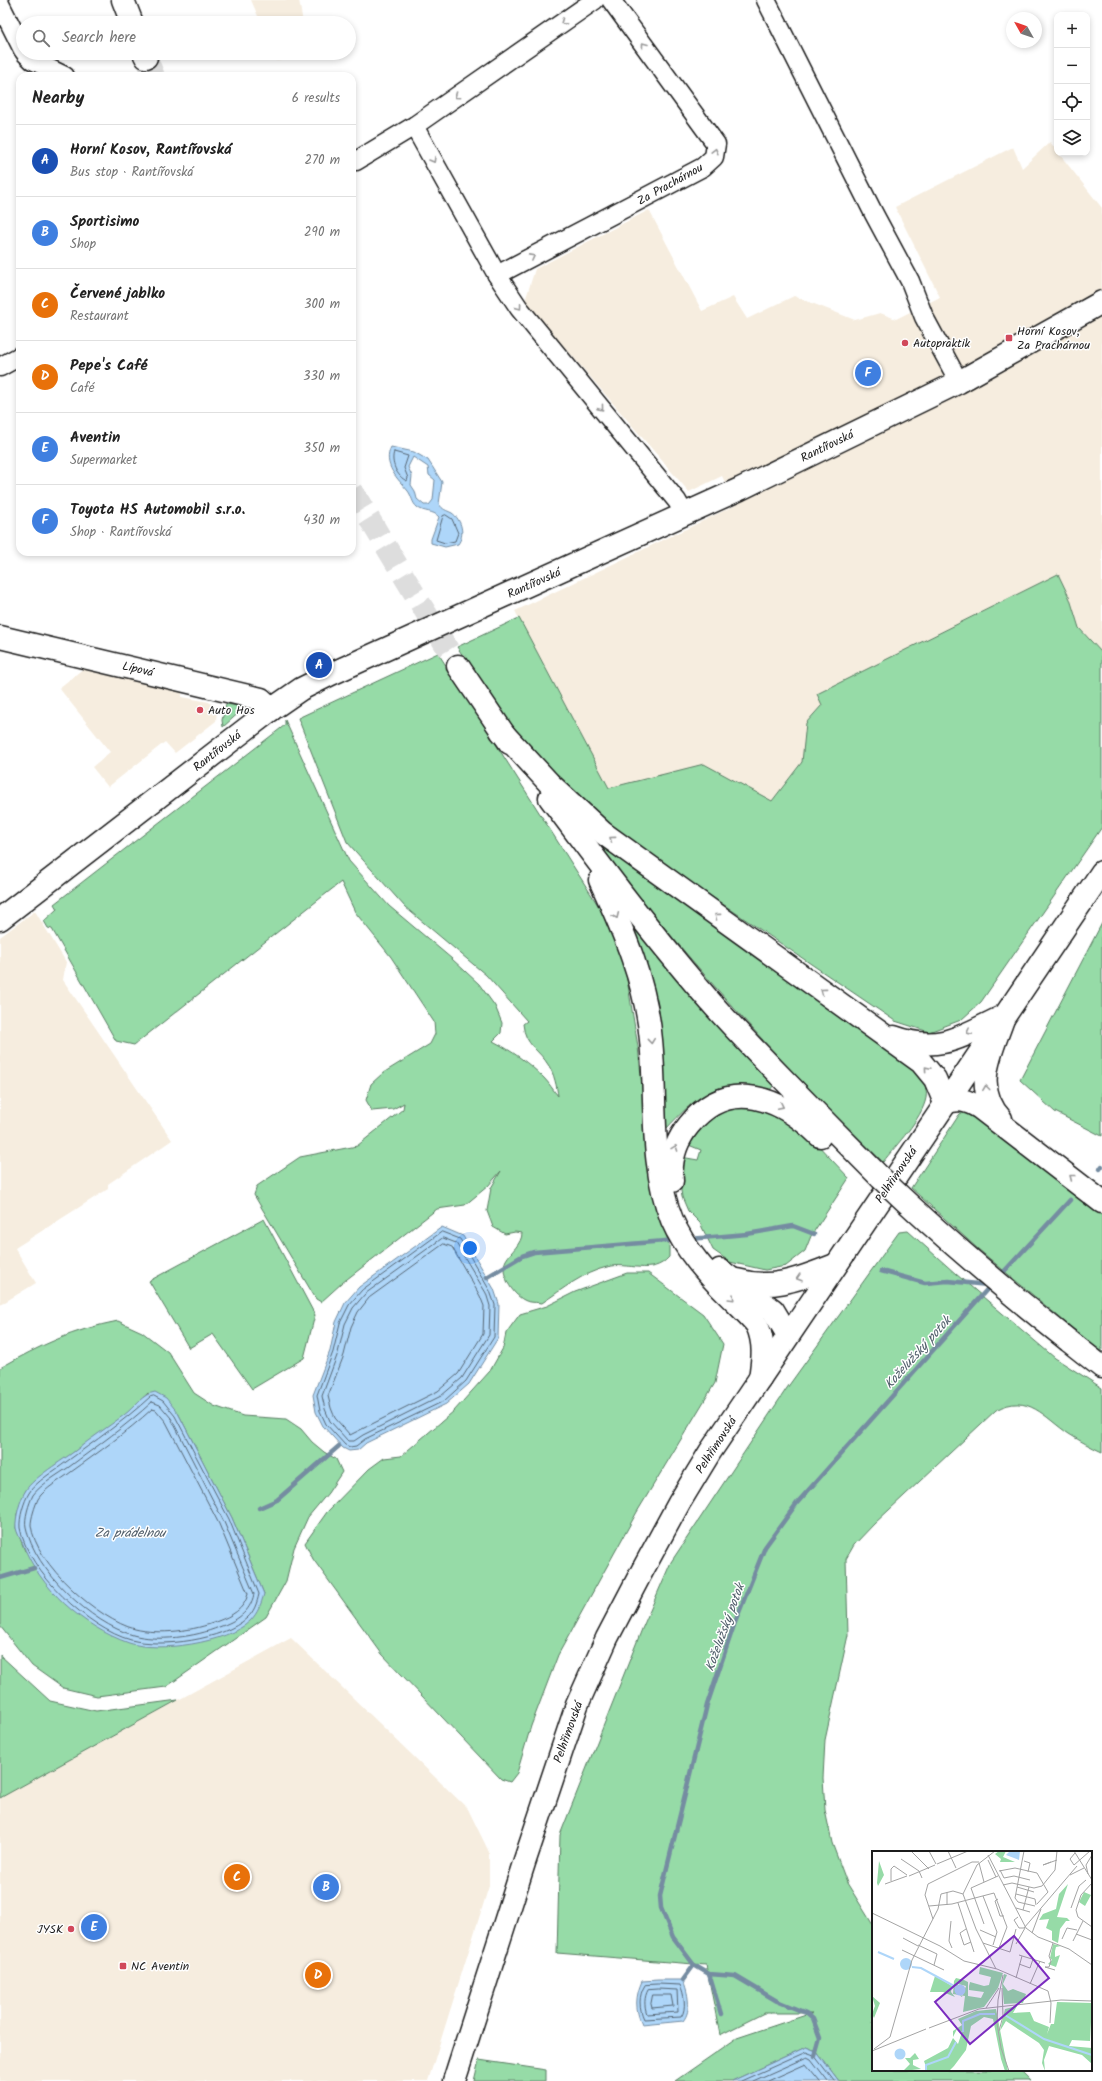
<!DOCTYPE html>
<meta charset="utf-8">
<style>
body{margin:0;font-family:Kalam,sans-serif;background:#f6f6f6;color:#222}
.controls{position:absolute;right:12px;top:12px;display:grid;overflow:hidden;border-radius:8px;box-shadow:0 2px 6px #0003}
.controls button{width:36px;height:36px;display:grid;place-items:center;padding:0;border:0;border-bottom:1px solid #e0e0e0;background:#fff;color:#222;font:20px sans-serif}
.compass{position:absolute;left:1006px;top:12px;width:36px;height:36px;border-radius:50%;background:#fff;box-shadow:0 2px 6px #0003;rotate:310deg}
.you{position:absolute;left:470px;top:1248px;width:14px;height:14px;margin:-10px;border:3px solid #fff;border-radius:50%;background:#1a73e8;box-shadow:0 0 0 6px #1a73e833}
.badge{display:grid;place-items:center;width:26px;height:26px;border-radius:50%;background:#7c3aed;color:#fff;font-size:13px;font-weight:700}
.pin{position:absolute;translate:-50% -50%;border:2px solid #fff;box-shadow:0 1px 4px #0006}
.list{margin:0;padding:0;list-style:none}
h2{display:flex;justify-content:space-between;align-items:center;height:52px;margin:0;padding:0 16px;font-size:17px}
h2 small{font-size:13px;font-weight:400;color:#767676}
.list li{display:grid;grid-template-columns:26px 1fr auto;gap:12px;align-items:center;box-sizing:border-box;height:72px;padding:0 16px;border-top:1px solid #e0e0e0}
.list b{display:block;font-size:15px;white-space:nowrap}
.list p{margin:0;font-size:13px;white-space:nowrap;color:#767676}
.list em{font-size:13px;font-style:normal;color:#767676}
.icon{flex:none;width:22px;height:22px;fill:none;stroke:currentColor;stroke-width:2;stroke-linecap:round;stroke-linejoin:round}
.map{position:relative;flex:none;width:1102px;height:2081px;overflow:hidden}
.search{position:absolute;background:#fff;box-shadow:0 2px 6px #0003;left:16px;top:16px;width:340px;height:44px;display:flex;align-items:center;gap:10px;box-sizing:border-box;padding:0 14px;border-radius:22px;color:#767676;font-size:15px}
.panel{position:absolute;background:#fff;box-shadow:0 2px 6px #0003;left:16px;top:72px;width:340px;height:484px;border-radius:12px}
.map>svg:first-child{display:block}
.built{fill:#f6eddf}
.green{fill:#96dba7;stroke:#597c62;fill-rule:evenodd}
.water{fill:#aed6f9;stroke:#748ca1;fill-rule:evenodd}
.lines{fill:none;stroke-linecap:round;stroke-linejoin:round}
.shore{stroke:#566674;stroke-width:1}
.stream{stroke:#748ca1;stroke-width:4.5}
.primary-tunnel{stroke:#ddd;stroke-width:22;stroke-dasharray:22 11;stroke-linecap:butt}
.street-casing{stroke:#1c1c1c;stroke-width:21}
.secondary-casing{stroke:#1c1c1c;stroke-width:25}
.primary-casing{stroke:#1c1c1c;stroke-width:25}
.street{stroke:#fff;stroke-width:18}
.secondary{stroke:#fff;stroke-width:22}
.primary{stroke:#fff;stroke-width:22}
.primary-bridge-casing{stroke:#1c1c1c;stroke-width:25;stroke-linecap:butt}
.primary-bridge{stroke:#fff;stroke-width:22}
.oneway{stroke:#999}
.poi-dot{fill:#d1495b;stroke:#fff;stroke-width:1.5}
.labels{text-anchor:middle;stroke-width:3;stroke-linejoin:round;paint-order:stroke}
.street-label{font-size:12px;fill:#1c1c1c;stroke:#fff}
.poi-label{font-size:12px;fill:#1c1c1c;stroke:#fff;text-anchor:start}
.water-label{font-size:13px;font-style:italic;fill:#4f5d69;stroke:#fff}
.inset-river{fill:none;stroke:#aed6f9;stroke-width:2}
.inset-road{fill:none;stroke:#a4a4a4;stroke-width:1}
.view{fill:#7b2cbf;fill-opacity:0.15;stroke:#7b2cbf;stroke-width:2}
.inset-edge{fill:none;stroke:#1c1c1c;stroke-width:2}
</style>
<div class="map">
<svg width="1102" height="2081" viewBox="0 0 1102 2081">
<rect width="100%" height="100%" fill="#fff"/>
<filter id="ink" filterUnits="userSpaceOnUse"><feTurbulence type="fractalNoise" baseFrequency=".025" numOctaves="2"/><feDisplacementMap in="SourceGraphic" scale="8" xChannelSelector="R" yChannelSelector="G"/><feConvolveMatrix kernelMatrix="1 2 1 2 8 2 1 2 1" color-interpolation-filters="sRGB"/></filter>
<g filter="url(#ink)">
<!-- built -->
<g class="built">
<path d="M251 0H299L303 23H261Z"/>
<path d="M274 53H308L309 56 277 61Z"/>
<path d="M1050 142 1102 208V653L1079 628 1070 599 1058 574 817 694 822 705 806 723 802 762 772 801 704 764 609 788 515 611 736 505 722 476 689 492 525 301 535 269 649 210 702 311 733 297 747 319 794 296 855 320 880 313 896 319 940 297 895 207 1013 147 1022 168Z"/>
<path d="M84 668 182 691V697L209 702 217 711 216 721 175 753 165 742 108 787 92 767 110 752 59 688Z"/>
<path d="M35 911 66 962 63 980 172 1140 108 1184V1189L15 1248 36 1283 0 1305V937Z"/>
<path d="M291 1638 468 1809 489 1852V1886L428 2081H0V1798Z"/>
</g>
<!-- green -->
<g class="green">
<path d="M1058 574 1070 599 1079 628 1102 653V827L981 1002 961 1020 929 1032 895 1021 646 852 584 804 514 730 457 647 519 618 609 788 704 764 772 801 802 762 806 723 822 705 817 694Z"/>
<path d="M438 653 608 921 626 973 638 1047 653 1191 669 1244V1257C652 1277 628 1261 607 1267 582 1273 563 1289 542 1303 537 1302 529 1303 524 1300 512 1294 499 1273 506 1260 511 1251 522 1244 522 1233L515 1232 505 1234 493 1227 487 1211 491 1188 501 1171 488 1186 465 1205 437 1209 342 1283 321 1302 316 1299 254 1195 257 1186 300 1157 357 1146 403 1109 404 1103 393 1109 372 1111 366 1100 371 1084 383 1073 430 1044 435 1034 434 1022 391 957 355 912 341 882 134 1045 116 1041 52 929 48 928 44 921 57 909 54 904 285 725V720L349 861 389 906 452 959 479 984 495 1006 502 1023 501 1033 493 1041C512 1051 529 1063 544 1078 549 1083 553 1090 558 1096 557 1087 554 1074 549 1066 539 1049 525 1046 523 1024L527 1021 486 975 405 907 347 842 298 718Z"/>
<path d="M226 704 239 706 243 709 223 727 222 720Z"/>
<path d="M586 830 918 1069C922 1078 928 1088 926 1098 922 1119 896 1145 883 1162 774 1058 678 949 586 830Z"/>
<path d="M1102 923V1136L1055 1112 1020 1080Z"/>
<path d="M634 928 697 1003 773 1086 770 1090C718 1076 699 1094 665 1130L631 930Z"/>
<path d="M738 1106 768 1109 814 1141 849 1178 811 1236 805 1251 786 1266 765 1270 730 1262 713 1250 700 1223 688 1211 682 1197 680 1184 681 1157 698 1160 701 1150 686 1144 711 1115Z"/>
<path d="M965 1110 1083 1198 1102 1215V1353L978 1249 911 1188 959 1115Z"/>
<path d="M264 1219 315 1315 304 1358 252 1389 213 1334 189 1348 149 1281Z"/>
<path d="M908 1231 956 1274 1055 1358 1102 1388V1452C1091 1447 1080 1441 1069 1434 1045 1418 1028 1392 996 1410L874 1524 854 1545 846 1559 848 1635 825 1740 823 1778 825 1810 832 1843 847 1883 873 1925V2070H1020L1031 2081H839L816 2051 806 2047 732 2081H675L737 2038 812 2013H764L720 2035 706 1965 557 1953 560 1835 642 1629 671 1562 787 1388 899 1232Z"/>
<path d="M627 1273H648L703 1314 723 1344 715 1383 637 1512 558 1655 531 1726 517 1773 510 1782 501 1779 382 1654 313 1559 305 1543 327 1512 369 1469 384 1458 401 1456 454 1411 490 1371 503 1348 506 1333 520 1314 547 1306 575 1292Z"/>
<path d="M118 1321 142 1332 168 1352 194 1393 214 1406 243 1416 286 1419 301 1429 312 1442 324 1452 336 1459 342 1472 328 1493 308 1517 294 1548 286 1581 266 1617 166 1687 97 1696 63 1688 32 1666 0 1626V1368C41 1345 72 1330 118 1321ZM148 1393 178 1413 232 1518 264 1594 25 1551 16 1528 17 1514 26 1490 45 1473 125 1415Z"/>
<path d="M0 1655 50 1701 96 1711 178 1700 0 1798Z"/>
<path d="M479 2060 546 2070V2081H474Z"/>
</g>
<!-- water -->
<g class="water">
<path d="M391 447 414 452 428 460 442 482 439 504C443 510 446 510 452 513 462 520 465 535 458 544L445 547 431 543V539L439 517C433 510 424 513 417 507 412 503 412 496 408 491 398 479 382 465 391 447ZM413 457 428 467 429 475 435 480 433 500 429 505H424L417 499 415 491 411 485 412 476 408 467Z"/>
<path d="M442 1227 463 1236 494 1289 499 1304 498 1338 469 1384 446 1404 366 1443 358 1450 349 1451 343 1448 323 1426 316 1412 313 1395 330 1351 336 1322 345 1303 359 1287Z"/>
<path d="M155 1392 166 1398 178 1413 232 1518 264 1594C261 1604 258 1613 250 1621 227 1643 158 1653 129 1643 83 1627 39 1588 22 1542 20 1538 17 1533 16 1528 15 1518 20 1499 26 1490 33 1478 63 1460 75 1451 91 1438 108 1427 124 1415 135 1407 142 1394 155 1392Z"/>
<path d="M658 1980H683C688 1992 692 2010 683 2021L642 2025C635 2009 635 1997 642 1981Z"/>
<path d="M806 2047 816 2051 839 2081H732Z"/>
</g>
<g class="lines">
<!-- shore -->
<g class="shore">
<path d="M394 452 408 456 404 468 408 478 407 481C397 477 390 462 394 452Z"/>
<path d="M446 515 452 519 458 533 455 541 445 543 436 540 443 516Z"/>
<path d="M442 1232 460 1239 490 1291 495 1305 494 1337 466 1381 444 1401 365 1439 356 1446 350 1447 345 1445 326 1424 320 1411 317 1395 333 1352 340 1323 349 1305 362 1290Z"/>
<path d="M443 1238 456 1243 486 1293 490 1306 489 1335 462 1378 441 1396 363 1435 354 1441H348L330 1421 325 1409 322 1396 338 1353 345 1324 353 1308 365 1294Z"/>
<path d="M444 1244 452 1247 480 1296 484 1306 483 1334 458 1374 438 1391 350 1435 335 1418 331 1408 328 1396 344 1355 351 1327 358 1312 369 1298Z"/>
<path d="M154 1396 163 1401 175 1416 229 1519 259 1594C257 1603 254 1612 247 1618 223 1640 162 1648 131 1640 89 1629 28 1572 20 1528 19 1518 24 1501 29 1493 35 1482 56 1470 66 1462 95 1441 124 1421 150 1397Z"/>
<path d="M152 1402 160 1405 171 1418 224 1522 254 1594C250 1613 236 1621 219 1627 196 1637 157 1642 133 1635 92 1624 34 1570 26 1527 24 1519 29 1503 33 1495 40 1485 59 1474 69 1467 97 1446 126 1426 152 1402Z"/>
<path d="M152 1409 156 1410 166 1422 219 1524 248 1594C244 1610 231 1616 218 1621 195 1631 159 1635 135 1629 99 1620 35 1564 31 1525 31 1518 35 1506 38 1499 45 1488 61 1480 71 1472 99 1452 127 1432 152 1409Z"/>
<path d="M658 1984 680 1985C684 1993 687 2009 681 2017L644 2019C639 2008 638 1996 645 1985Z"/>
<path d="M658 1989 677 1990 678 2012 647 2014C644 2006 644 1997 648 1990Z"/>
<path d="M653 1995H671L673 2006 652 2008 651 2004Z"/>
<path d="M741 2081 806 2052 814 2055 834 2081"/>
<path d="M753 2081 807 2057 811 2059 828 2081"/>
<path d="M768 2081 806 2064 820 2081"/>
</g>
<!-- stream -->
<g class="stream">
<path d="M1100 1169 1102 1166"/>
<path d="M690 1239 747 1234 793 1226 814 1234"/>
<path d="M881 1271 925 1283 948 1281 988 1285"/>
<path d="M487 1277 522 1256 534 1252 677 1240"/>
<path d="M999 1277 1070 1200"/>
<path d="M259 1508 277 1500 339 1446"/>
<path d="M0 1578 34 1568"/>
<path d="M709 1974 721 2014"/>
<path d="M683 1980 694 1965"/>
<path d="M815 2056 820 2038 813 2019 806 2013 777 2001 735 1976 709 1974 694 1965 673 1937 661 1908 660 1896 707 1705 734 1625 765 1547 797 1503 991 1285"/>
</g>
<!-- primary-tunnel -->
<g class="primary-tunnel">
<path d="M146 57 154 76"/>
<path d="M352 490 458 666"/>
</g>
<!-- street casing -->
<g class="street-casing">
<g id="street">
<path d="M766 0 874 214 910 281 924 317 959 382"/>
<path d="M0 4 23 50"/>
<path d="M25 53 32 60 65 76"/>
<path d="M414 126 497 275 519 308 677 501 685 515"/>
<path d="M356 161 414 126 595 0"/>
<path d="M497 275 703 167 714 157 716 144 611 0"/>
<path d="M0 367 20 356"/>
</g>
</g>
<!-- secondary casing -->
<g class="secondary-casing">
<g id="secondary">
<path d="M0 637 261 699 272 709"/>
<path d="M0 919 272 709 301 689 331 674 740 489 959 382 1102 302"/>
<path d="M454 2081 524 1863 577 1705 607 1638 641 1573 679 1503 710 1452 1102 872"/>
</g>
</g>
<!-- primary casing -->
<g class="primary-casing">
<g id="primary">
<path d="M123 0 132 23"/>
<path d="M144 53 146 57"/>
<path d="M458 666 510 743"/>
<path d="M501 731 549 783 603 833 921 1062 935 1079 945 1103C959 1098 967 1100 980 1108L1102 1202"/>
<path d="M550 798C603 869 656 940 715 1007 768 1066 825 1121 881 1178"/>
<path d="M600 880C624 932 646 983 651 1040 657 1099 649 1164 672 1220 685 1250 707 1274 730 1297 739 1306 749 1315 757 1325 765 1343 763 1359 760 1378"/>
<path d="M894 1037C941 1054 963 1035 1004 1016"/>
<path d="M1001 1119C971 1086 992 1052 1004 1016"/>
<path d="M672 1181C670 1160 675 1142 689 1125 729 1075 782 1099 820 1136"/>
<path d="M720 1270 773 1310 788 1335"/>
<path d="M737 1280C774 1291 801 1278 835 1265"/>
<path d="M1069 1341 1102 1367"/>
</g>
</g>
<!-- street -->
<use href="#street" class="street"/>
<!-- secondary -->
<use href="#secondary" class="secondary"/>
<!-- primary -->
<use href="#primary" class="primary"/>
<!-- primary-bridge casing -->
<g class="primary-bridge-casing">
<path id="primary-bridge" d="M881 1178C941 1236 1004 1289 1069 1341"/>
</g>
<!-- primary-bridge -->
<use href="#primary-bridge" class="primary-bridge"/>
</g>
<!-- one-way arrows -->
<defs><path id="oneway-chevron" d="M-2-3.5L2.5 0L-2 3.5" fill="none" stroke-width="1.6" stroke-linecap="round" stroke-linejoin="round"/></defs>
<g class="oneway">
<use href="#oneway-chevron" transform="translate(563 22) rotate(145)"/>
<use href="#oneway-chevron" transform="translate(644 45) rotate(-127)"/>
<use href="#oneway-chevron" transform="translate(457 96) rotate(145)"/>
<use href="#oneway-chevron" transform="translate(715 151) rotate(-76)"/>
<use href="#oneway-chevron" transform="translate(433 160) rotate(60)"/>
<use href="#oneway-chevron" transform="translate(532 257) rotate(-28)"/>
<use href="#oneway-chevron" transform="translate(519 307) rotate(54)"/>
<use href="#oneway-chevron" transform="translate(601 408) rotate(51)"/>
<use href="#oneway-chevron" transform="translate(612 839) rotate(-144)"/>
<use href="#oneway-chevron" transform="translate(616 916) rotate(66)"/>
<use href="#oneway-chevron" transform="translate(717 916) rotate(-144)"/>
<use href="#oneway-chevron" transform="translate(823 991) rotate(-144)"/>
<use href="#oneway-chevron" transform="translate(969 1032) rotate(153)"/>
<use href="#oneway-chevron" transform="translate(651 1041) rotate(84)"/>
<use href="#oneway-chevron" transform="translate(927 1069) rotate(-131)"/>
<use href="#oneway-chevron" transform="translate(986 1088) rotate(-97)"/>
<use href="#oneway-chevron" transform="translate(781 1106) rotate(26)"/>
<use href="#oneway-chevron" transform="translate(675 1148) rotate(-70)"/>
<use href="#oneway-chevron" transform="translate(1072 1177) rotate(-142)"/>
<use href="#oneway-chevron" transform="translate(799 1278) rotate(163)"/>
<use href="#oneway-chevron" transform="translate(732 1298) rotate(45)"/>
</g>
</g>
<!-- markers -->
<g class="poi-dot">
<rect x="1005" y="334" width="8" height="8" rx="2"/>
<circle cx="905" cy="343" r="4"/>
<circle cx="200" cy="710" r="4"/>
<circle cx="71" cy="1929" r="4"/>
<rect x="119" y="1962" width="8" height="8" rx="2"/>
</g>
<g class="labels">
<!-- street labels -->
<g class="street-label">
<text transform="translate(670 184) rotate(-29)" y="4">Za Prachárnou</text>
<text transform="translate(827 446) rotate(-26)" y="4">Rantířovská</text>
<text transform="translate(534 583) rotate(-24)" y="4">Rantířovská</text>
<text transform="translate(138 669) rotate(13)" y="4">Lípová</text>
<text transform="translate(217 751) rotate(-38)" y="4">Rantířovská</text>
<text transform="translate(896 1175) rotate(-56)" y="4">Pelhřimovská</text>
<text transform="translate(716 1445) rotate(-57)" y="4">Pelhřimovská</text>
<text transform="translate(568 1732) rotate(-70)" y="4">Pelhřimovská</text>
</g>
<!-- poi labels -->
<g class="poi-label">
<text x="1017" y="335">Horní Kosov,<tspan x="1017" dy="14">Za Prachárnou</tspan></text>
<text x="913" y="347">Autopraktik</text>
<text x="208" y="714">Auto Hos</text>
<text x="63" y="1933" text-anchor="end">JYSK</text>
<text x="131" y="1970">NC Aventin</text>
</g>
<!-- water labels -->
<g class="water-label">
<text transform="translate(917 1352) rotate(-48)" y="5">Koželužský potok</text>
<text x="130" y="1537">Za prádelnou</text>
<text transform="translate(724 1627) rotate(-70)" y="5">Koželužský potok</text>
</g>
</g>
<!-- overview -->
<g transform="translate(872 1851)">
<rect width="220" height="220" fill="#fff"/>
<path d="M127 0H134L131 6 143 11H128L129 8 123 3ZM7 10 12 24 6 35 5 32ZM196 33 185 66 195 67 198 70H194L188 78 186 92 180 89V80L174 77 177 68 167 69 171 63 184 58 187 43ZM212 41 219 44 213 55 207 51ZM181 93 189 95 184 96 183 100V106L188 104 184 116 176 113 180 109 178 107ZM108 116 131 122 126 137 112 156 91 161 93 145 81 143 82 130 84 127 92 129 96 131V145L109 147 112 141 97 139V135L98 131 112 135 117 134 119 126 107 123ZM86 133 94 135 90 146 84 142ZM132 123 135 124 131 133 136 140 141 138 154 143 151 152 132 153 130 133ZM63 125 80 135 79 141 83 146 71 141H58ZM0 145 8 152 2 167 0 163 3 155ZM185 151 220 152 218 190 200 189 197 195 220 197V213L210 204 177 195 172 209 173 220 170 212 172 199 167 192 134 170 128 180 133 158 145 155 141 162 158 161 162 170 177 176 175 183 179 173H182ZM124 158 136 220H133L129 208 121 168 112 166 99 175 94 199 82 215 77 220 55 219 52 210 76 197 81 187 86 193 90 181 85 178 81 186V180L90 174 86 168 104 160ZM43 202 47 208 41 209V214L49 218 31 220 38 213 33 207H38Z" fill="#96dba7" fill-rule="evenodd"/>
<path d="M138 0H148L147 9 134 4ZM28 113a6 6 0 1 1 12 0a6 6 0 1 1-12 0ZM82.5 139a5.5 5.5 0 1 1 11 0a5.5 5.5 0 1 1-11 0ZM22.5 203a5.5 5.5 0 1 1 11 0a5.5 5.5 0 1 1-11 0Z" fill="#aed6f9"/>
<path class="inset-river" d="M6 101 22 108M40 116 49 117 84 136M133 164 172 188 220 204M91 181V170L108 163H123M54 220V214L76 206 84 191"/>
<path class="inset-road" d="M39 0 57 18M57 0 64 13M76 0 84 17M123 0 105 14 91 43 104 78 124 118M152 0 143 47 146 51 163 55M202 0 220 29M203 2 198 8 202 14 218 0M116 4 154 77 166 86 197 98 220 114M29 8 47 20 50 27M116 9 124 26M152 10 158 12 156 21M179 11 171 14 185 9M107 12 112 31M65 13 96 0M128 19 132 27 142 25 158 29M127 20 143 17 165 22 176 41 165 53M216 23 214 14 220 4M198 24 212 17M37 25 63 14M19 30V18L22 15 35 24M220 32 209 44 204 59 206 66 220 76M13 33 35 25M131 34 140 32 162 37 170 35 183 19 185 0M145 36 162 41M75 41V54M144 43 163 48 164 54M111 45 125 81 121 94M126 48 123 50 128 65H132M86 52 102 101M57 55 80 53 122 42 135 76 127 97M144 57 158 61M199 57 207 35 214 29M151 59 157 36M0 62 68 95 92 110 125 118 176 140 179 152 178 172M146 66 142 69 147 77H152L205 15M61 68 53 44 56 33 100 11H107M79 70 77 90 80 97M112 73 99 37 126 25M94 78 88 82 92 94 99 91M108 79 124 86M160 82 169 58M204 83 220 89M31 87 46 95M190 88 195 77 205 79M201 90 211 70M111 92 138 101 144 78M181 92 177 105 179 110 177 116H173L183 119M144 93 153 77M46 94 65 103 62 114M30 99 72 119M147 104 173 112M147 113 158 117 161 108M131 124 126 149 125 172 129 197 137 220M144 127 150 105M158 133 168 110M114 157 127 137M57 177 107 158 189 149 220 150M127 180 131 165 130 137M2 198 18 186 40 109 66 58 69 43 81 40 91 43M0 200 54 178"/>
<path class="view" d="M142 85 177 127 98 193 63 151Z"/>
<rect width="220" height="220" class="inset-edge"/>
</g>
</svg>
<div class="controls">
<button>+</button>
<button>−</button>
<button><svg class="icon" aria-label="locate" viewBox="0 0 24 24"><circle cx="12" cy="12" r="6"/><path d="M12 2v4M12 18v4M2 12h4M18 12h4"/></svg></button>
<button><svg class="icon" aria-label="layers" viewBox="0 0 24 24"><path d="M12 4l9 5-9 5-9-5zM3 14l9 5 9-5"/></svg></button>
</div>
<svg class="compass" viewBox="-18 -18 36 36"><path d="M0-13l5 13h-10z" fill="#e53935"/><path d="M0 13l5-13h-10z" fill="#767676"/></svg>
<div class="you"></div>
<div class="pin badge" style="left:319px;top:665px;background:#1a4fb4">A</div>
<div class="pin badge" style="left:326px;top:1887px;background:#3f7fe0">B</div>
<div class="pin badge" style="left:237px;top:1877px;background:#e8710a">C</div>
<div class="pin badge" style="left:318px;top:1975px;background:#e8710a">D</div>
<div class="pin badge" style="left:94px;top:1927px;background:#3f7fe0">E</div>
<div class="pin badge" style="left:868px;top:373px;background:#3f7fe0">F</div>
<div class="search"><svg class="icon" aria-label="search" viewBox="0 0 24 24"><circle cx="10" cy="10" r="6"/><path d="M15 15l6 6"/></svg>Search here</div>
<section class="panel">
<h2>Nearby<small>6 results</small></h2>
<ul class="list">
<li><span class="badge" style="background:#1a4fb4">A</span><div><b>Horní Kosov, Rantířovská</b><p>Bus stop · Rantířovská</p></div><em>270 m</em></li>
<li><span class="badge" style="background:#3f7fe0">B</span><div><b>Sportisimo</b><p>Shop</p></div><em>290 m</em></li>
<li><span class="badge" style="background:#e8710a">C</span><div><b>Červené jablko</b><p>Restaurant</p></div><em>300 m</em></li>
<li><span class="badge" style="background:#e8710a">D</span><div><b>Pepe's Café</b><p>Café</p></div><em>330 m</em></li>
<li><span class="badge" style="background:#3f7fe0">E</span><div><b>Aventin</b><p>Supermarket</p></div><em>350 m</em></li>
<li><span class="badge" style="background:#3f7fe0">F</span><div><b>Toyota HS Automobil s.r.o.</b><p>Shop · Rantířovská</p></div><em>430 m</em></li>
</ul>
</section>
</div>
